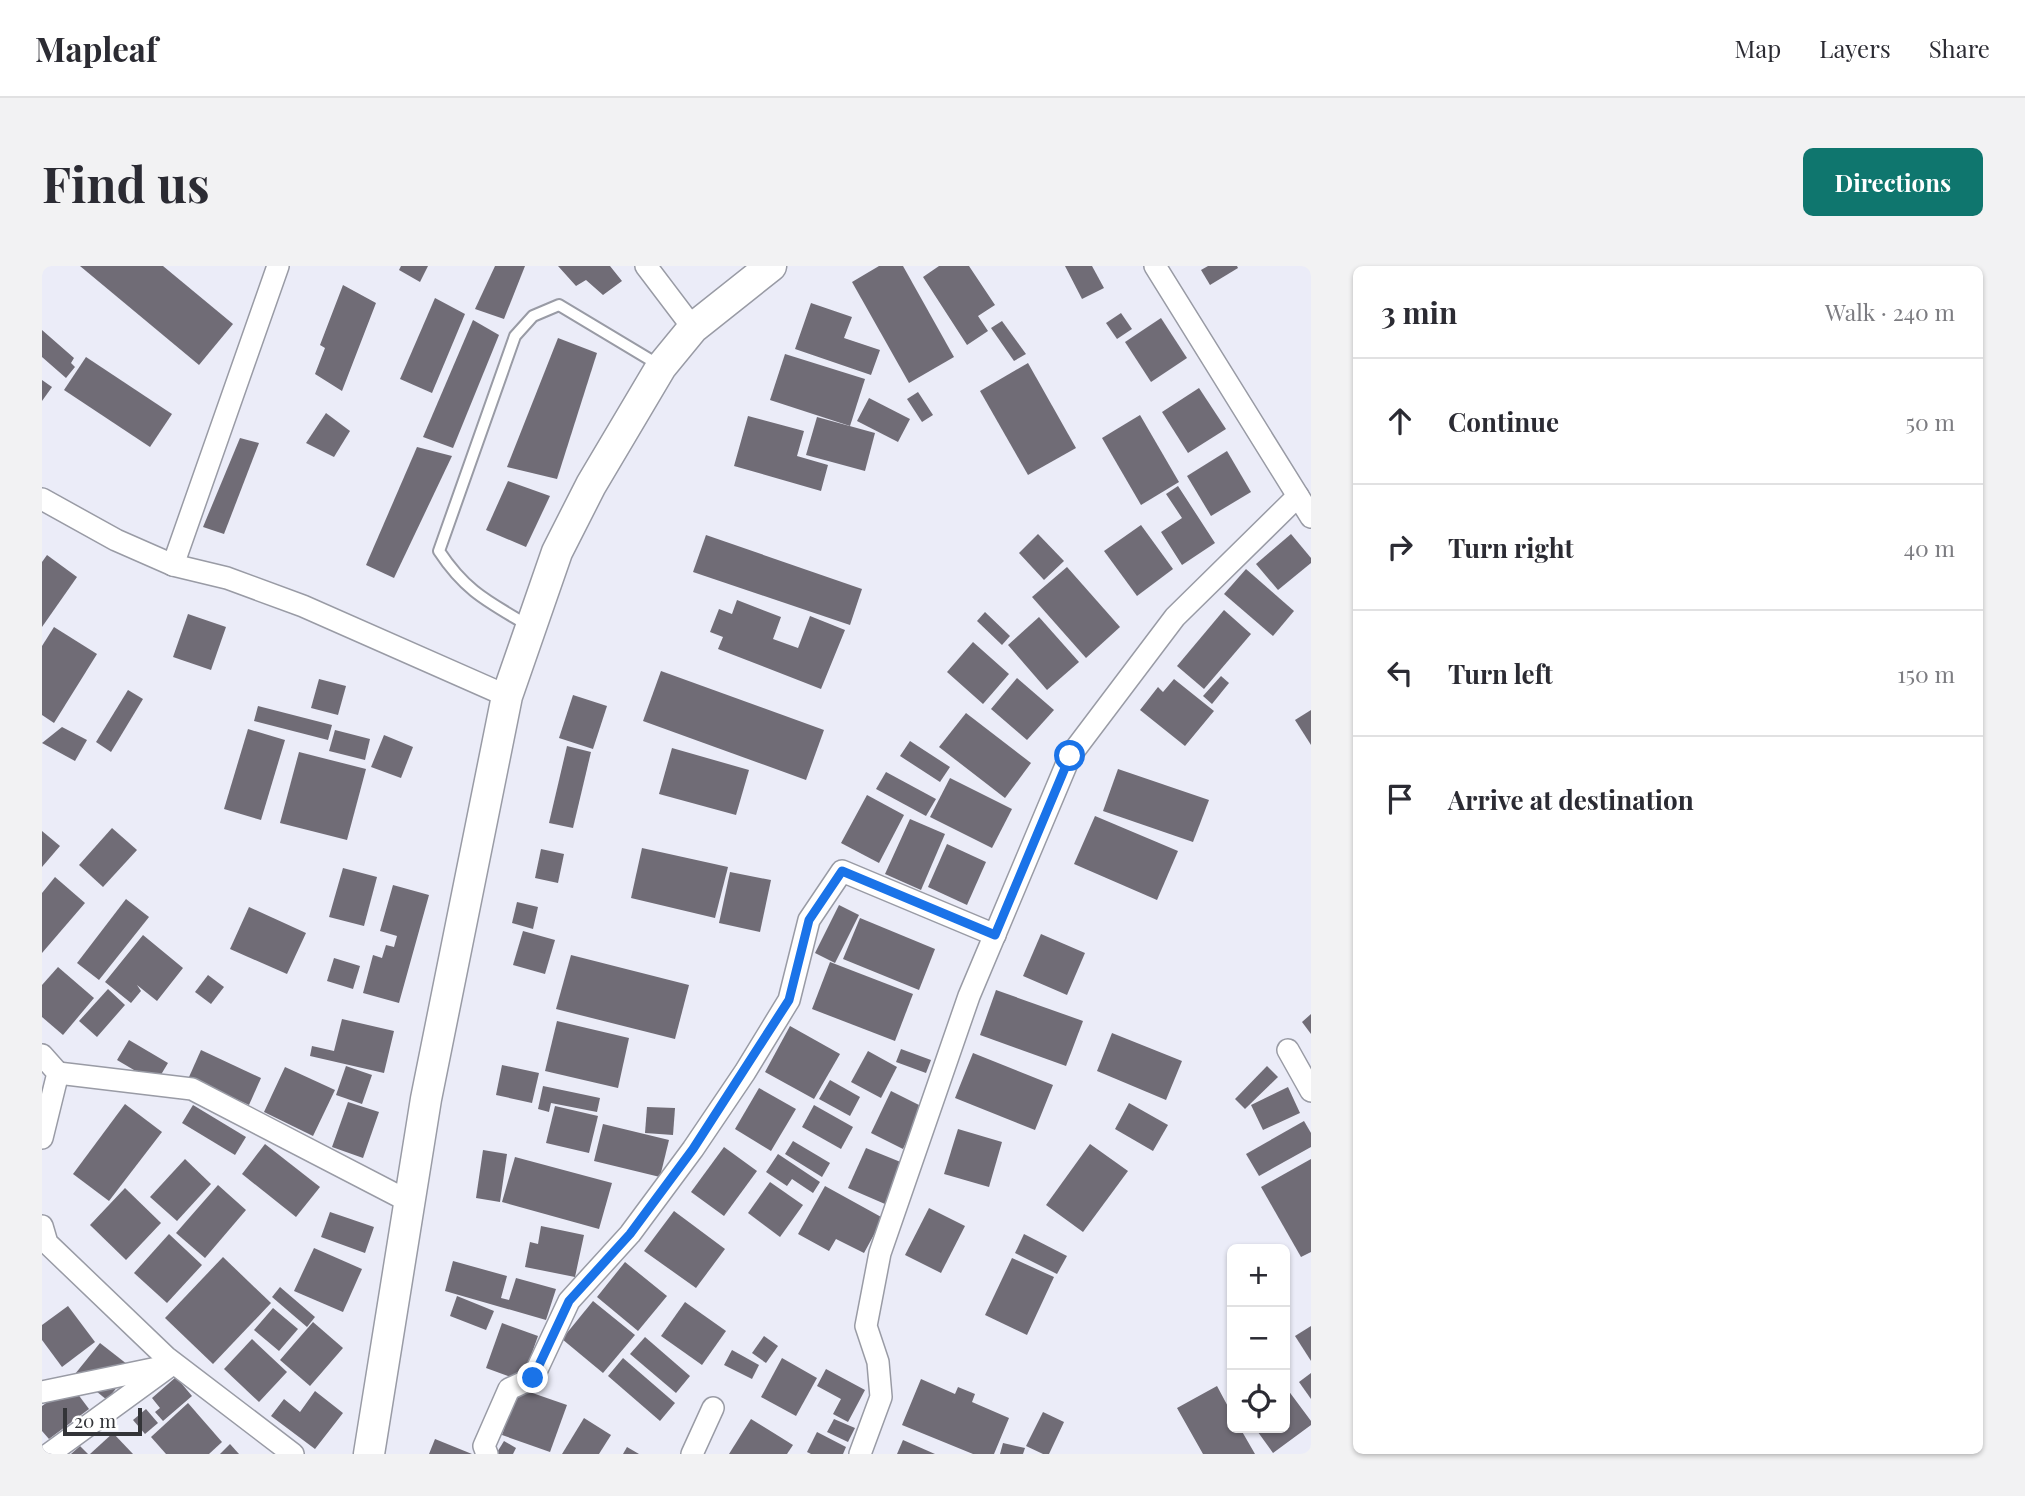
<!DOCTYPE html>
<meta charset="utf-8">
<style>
body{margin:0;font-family:"Playfair Display",serif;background:#f2f2f3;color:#2b2b33}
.controls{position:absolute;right:21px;bottom:21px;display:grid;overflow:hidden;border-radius:10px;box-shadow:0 2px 5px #0004}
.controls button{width:63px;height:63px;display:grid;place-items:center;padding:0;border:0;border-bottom:2px solid #e1e1e2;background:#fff;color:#2b2b33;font:35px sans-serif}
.scale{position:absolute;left:21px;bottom:18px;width:79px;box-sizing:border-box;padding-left:7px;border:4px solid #333438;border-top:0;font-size:19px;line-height:24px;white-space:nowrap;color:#333438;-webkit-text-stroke:5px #fff;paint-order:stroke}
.stop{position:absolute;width:21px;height:21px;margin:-16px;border:5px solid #1a73e8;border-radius:50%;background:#fff}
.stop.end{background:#1a73e8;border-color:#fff;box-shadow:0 2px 7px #0008}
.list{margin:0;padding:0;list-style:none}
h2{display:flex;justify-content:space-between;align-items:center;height:91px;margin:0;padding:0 28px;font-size:30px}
h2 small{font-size:23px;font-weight:400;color:#7c7c81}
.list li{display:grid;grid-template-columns:46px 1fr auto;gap:21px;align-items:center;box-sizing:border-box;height:126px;padding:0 28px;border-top:2px solid #e1e1e2}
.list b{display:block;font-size:26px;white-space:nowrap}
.list em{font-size:23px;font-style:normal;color:#7c7c81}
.icon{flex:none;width:38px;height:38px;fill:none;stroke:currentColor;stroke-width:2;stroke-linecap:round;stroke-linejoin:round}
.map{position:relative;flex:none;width:1269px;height:1188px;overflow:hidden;border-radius:10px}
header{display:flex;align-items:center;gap:42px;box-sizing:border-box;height:98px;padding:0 35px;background:#fff;border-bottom:2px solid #e1e1e2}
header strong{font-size:33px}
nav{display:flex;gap:38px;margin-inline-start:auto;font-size:24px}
.intro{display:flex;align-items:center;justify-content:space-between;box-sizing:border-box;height:168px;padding:0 42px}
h1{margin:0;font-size:49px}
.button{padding:18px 32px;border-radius:10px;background:#0f766e;color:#fff;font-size:24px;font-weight:700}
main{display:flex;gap:42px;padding:0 42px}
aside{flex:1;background:#fff;border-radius:10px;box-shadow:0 2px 5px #0004}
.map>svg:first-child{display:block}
.building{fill:#706c76}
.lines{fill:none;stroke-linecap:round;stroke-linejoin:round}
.lane-casing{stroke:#999ba5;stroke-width:14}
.street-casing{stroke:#999ba5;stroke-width:24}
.secondary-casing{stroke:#999ba5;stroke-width:33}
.lane{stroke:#fff;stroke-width:10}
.street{stroke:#fff;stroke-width:21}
.secondary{stroke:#fff;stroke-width:30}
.route{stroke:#1a73e8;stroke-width:9}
</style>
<header>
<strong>Mapleaf</strong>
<nav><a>Map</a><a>Layers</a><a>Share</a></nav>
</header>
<div class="intro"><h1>Find us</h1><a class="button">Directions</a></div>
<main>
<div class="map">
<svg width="1269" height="1188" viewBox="0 0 1269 1188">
<rect width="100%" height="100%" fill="#ebecf8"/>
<!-- building -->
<g class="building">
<path d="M38 0H121L191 58 157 99Z"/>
<path d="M359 0H386L378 16 357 4Z"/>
<path d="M453 0H483L462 53 433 43Z"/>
<path d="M516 0H568L580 15 561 29 544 14 534 20Z"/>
<path d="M837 0H861L912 91 867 117 810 16Z"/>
<path d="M897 0H927L953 39 936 50 946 65 925 79 881 11Z"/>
<path d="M1023 0H1050L1062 22 1040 33Z"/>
<path d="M1166 0H1195L1196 2 1168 19 1159 4Z"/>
<path d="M301 19 334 37 300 125 273 108 283 82 278 79Z"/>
<path d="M393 32 423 48 390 127 358 113Z"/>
<path d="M769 37 810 51 802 72 838 84 829 109 753 83Z"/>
<path d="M1079 47 1090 63 1075 73 1064 57Z"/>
<path d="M1119 52 1145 92 1109 116 1083 76Z"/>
<path d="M431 54 457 69 411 182 381 171Z"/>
<path d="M960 55 984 88 972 95 949 62Z"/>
<path d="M0 64 32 92 29 97 33 101 24 112 0 91Z"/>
<path d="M516 72 555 87 515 213 465 201Z"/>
<path d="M743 88 823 113 808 160 728 134Z"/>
<path d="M44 91 130 148 108 181 22 124Z"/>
<path d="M986 97 1034 182 986 209 938 125Z"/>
<path d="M0 114 10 121 0 135Z"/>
<path d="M1157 122 1184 163 1146 187 1120 146Z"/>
<path d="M876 126 891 149 880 156 865 133Z"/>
<path d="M827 132 868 153 856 176 815 155Z"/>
<path d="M284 147 308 165 292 191 264 177Z"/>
<path d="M1098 149 1137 216 1099 239 1060 172Z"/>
<path d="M706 150 762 165 755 190 786 199 779 225 692 200Z"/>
<path d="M775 151 833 167 823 205 764 189Z"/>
<path d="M198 172 217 177 182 268 161 261Z"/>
<path d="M375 181 410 190 352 312 324 299Z"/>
<path d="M1185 185 1209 226 1169 250 1145 210Z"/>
<path d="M466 215 508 230 484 281 444 264Z"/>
<path d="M1136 220 1173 277 1140 299 1119 266 1140 252 1124 228Z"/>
<path d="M1099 259 1131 303 1095 330 1062 285Z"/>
<path d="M996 268 1022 295 1002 314 977 287Z"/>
<path d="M1249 268 1269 292V297L1236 324 1214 298Z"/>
<path d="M664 269 820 323 808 359 651 306Z"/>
<path d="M5 289 35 311 0 361V296Z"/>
<path d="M1025 301 1078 361 1044 392 990 331Z"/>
<path d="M1204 303 1252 345 1231 370 1182 328Z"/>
<path d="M695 334 739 351 731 373 756 382 768 350 803 364 779 423 676 383 681 371 668 366 677 343 690 348Z"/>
<path d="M1182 344 1209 368 1162 423 1135 400Z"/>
<path d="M943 346 968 370 960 379 935 355Z"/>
<path d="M146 348 184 361 169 404 131 391Z"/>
<path d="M997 351 1037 396 1005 424 966 379Z"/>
<path d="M12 361 55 388 12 457 0 449V380Z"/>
<path d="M931 376 967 408 941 438 905 406Z"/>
<path d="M619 405 782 464 764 514 601 455Z"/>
<path d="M1179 410 1187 417 1170 438 1161 430Z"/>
<path d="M975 412 1012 444 985 474 949 443Z"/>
<path d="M277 413 304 420 296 449 269 442Z"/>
<path d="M1132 413 1172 445 1143 480 1098 444 1116 421 1121 426Z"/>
<path d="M86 424 101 433 69 486 54 476Z"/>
<path d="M531 429 565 440 551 483 517 472Z"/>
<path d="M216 440 290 459 286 474 212 455Z"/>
<path d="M1269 444V479L1253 454Z"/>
<path d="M924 447 989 497 963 532 897 481Z"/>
<path d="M20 461 45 474 33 495 0 477Z"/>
<path d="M206 463 243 474 219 554 182 543Z"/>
<path d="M293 464 328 473 323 494 287 485Z"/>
<path d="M342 469 371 481 359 512 329 501Z"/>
<path d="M868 475 908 501 898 516 858 490Z"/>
<path d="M525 480 549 486 531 562 507 557Z"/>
<path d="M630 482 707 504 694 549 617 528Z"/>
<path d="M257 486 324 503 305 574 238 557Z"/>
<path d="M1076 503 1167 534 1151 576 1061 545Z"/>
<path d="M844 506 894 533 884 550 834 523Z"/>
<path d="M908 512 970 543 950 582 888 551Z"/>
<path d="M825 529 862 549 837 597 799 577Z"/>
<path d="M1053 550 1136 585 1115 634 1032 598Z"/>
<path d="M868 553 903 568 879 624 843 608Z"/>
<path d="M70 562 95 584 61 621 37 599Z"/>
<path d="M0 565 18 580 0 601Z"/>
<path d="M905 578 944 596 925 639 886 621Z"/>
<path d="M600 582 686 601 673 652 589 632Z"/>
<path d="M499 583 522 588 516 617 493 612Z"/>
<path d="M301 602 335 611 322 660 287 651Z"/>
<path d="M688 606 729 614 718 666 677 657Z"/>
<path d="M13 611 43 637 0 687V627Z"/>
<path d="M351 619 387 629 357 737 321 727 331 689 340 692 344 679 352 681 355 670 338 665Z"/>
<path d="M84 633 107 651 57 714 35 697Z"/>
<path d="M475 636 496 641 491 663 470 657Z"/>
<path d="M797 639 817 649 793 697 773 687Z"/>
<path d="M207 641 264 667 245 708 188 683Z"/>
<path d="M818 652 893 683 877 724 801 693Z"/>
<path d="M481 665 513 674 503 708 471 699Z"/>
<path d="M999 668 1043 687 1025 729 981 710Z"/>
<path d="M101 669 141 702 115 735 95 719 99 725 89 737 63 716Z"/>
<path d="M529 689 647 719 633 773 514 743Z"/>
<path d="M292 692 318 700 311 723 285 715Z"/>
<path d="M788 696 871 728 853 775 770 743Z"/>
<path d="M16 701 52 732 21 769 0 751V719Z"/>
<path d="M166 709 182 721 169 738 153 726Z"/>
<path d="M66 723 83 739 55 771 37 755Z"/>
<path d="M954 724 1041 755 1024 800 938 769Z"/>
<path d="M1269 748V768L1260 756Z"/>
<path d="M300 753 352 765 342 807 268 790 270 780 292 785Z"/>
<path d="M515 755 587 772 576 822 503 805Z"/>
<path d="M748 760 798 788 772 833 723 806Z"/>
<path d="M1070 767 1140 795 1124 834 1055 805Z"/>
<path d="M87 774 126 797 114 817 75 794Z"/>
<path d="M859 783 889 794 884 807 854 796Z"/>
<path d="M159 784 219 812 207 839 147 811Z"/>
<path d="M826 785 855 801 839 832 809 816Z"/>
<path d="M931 787 1011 819 993 864 913 832Z"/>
<path d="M460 799 497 807 490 837 454 829Z"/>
<path d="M304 800 330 809 320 838 294 829Z"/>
<path d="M1225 800 1236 811 1203 843 1193 833Z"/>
<path d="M243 801 293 824 271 870 222 846Z"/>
<path d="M788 814 818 831 808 850 777 833Z"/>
<path d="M501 820 558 832 555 846 509 837 507 846 496 843Z"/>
<path d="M1246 821 1258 847 1221 864 1209 839Z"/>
<path d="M717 822 754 843 729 885 693 863Z"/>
<path d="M849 825 881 841 861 883 829 867Z"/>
<path d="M306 836 337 846 321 892 290 881Z"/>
<path d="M1087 837 1126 859 1111 885 1073 863Z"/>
<path d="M83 838 120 866 67 935 31 908Z"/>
<path d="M151 839 204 871 193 889 140 857Z"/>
<path d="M772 839 811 861 799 883 760 861Z"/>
<path d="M513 840 556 850 547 887 504 877Z"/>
<path d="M605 841 633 842 631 869 603 867Z"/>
<path d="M1262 855 1269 867V881L1217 910 1204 888Z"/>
<path d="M561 858 627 874 618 911 552 895Z"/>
<path d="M916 863 960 876 947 921 902 908Z"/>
<path d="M751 875 788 897 780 911 743 888Z"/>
<path d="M223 878 278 921 254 951 200 908Z"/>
<path d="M1048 878 1086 905 1041 966 1004 939Z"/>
<path d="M682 881 715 905 682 950 649 926Z"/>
<path d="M824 882 861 897 843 938 806 922Z"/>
<path d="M441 884 465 888 458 936 434 932Z"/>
<path d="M736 888 778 916 771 927 750 913 745 920 724 906Z"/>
<path d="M473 891 570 917 557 963 460 936Z"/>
<path d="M143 893 169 918 135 955 108 931Z"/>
<path d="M1269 893V986L1259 991 1219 921Z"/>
<path d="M728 916 761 939 738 971 706 947Z"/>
<path d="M176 919 204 944 163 992 134 967Z"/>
<path d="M783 920 841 952 822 987 794 973 787 985 756 968Z"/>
<path d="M83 922 119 957 84 994 48 959Z"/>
<path d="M887 942 923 960 899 1007 863 989Z"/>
<path d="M632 945 683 983 654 1022 602 985Z"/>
<path d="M288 946 332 961 323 987 279 971Z"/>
<path d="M499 960 542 969 533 1011 483 1001 488 976 496 978Z"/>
<path d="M127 968 160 999 125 1037 92 1007Z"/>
<path d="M982 968 1025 990 1015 1008 973 987Z"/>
<path d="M272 982 320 1003 301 1046 252 1025Z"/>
<path d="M181 991 229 1037 171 1098 123 1052Z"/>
<path d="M970 992 1012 1011 985 1069 943 1049Z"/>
<path d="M411 995 465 1010 459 1032 467 1034 474 1012 514 1023 504 1054 403 1025Z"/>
<path d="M583 996 625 1030 596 1065 555 1031Z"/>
<path d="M238 1021 273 1051 265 1061 230 1031Z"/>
<path d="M415 1030 452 1045 444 1064 408 1050Z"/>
<path d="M551 1035 593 1069 561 1107 520 1073Z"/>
<path d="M643 1036 684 1065 660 1099 619 1070Z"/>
<path d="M26 1040 53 1076 20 1101 0 1074V1059Z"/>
<path d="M231 1042 256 1063 237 1085 212 1064Z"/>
<path d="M271 1056 301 1082 268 1120 238 1094Z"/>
<path d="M460 1057 496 1070 480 1115 444 1102Z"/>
<path d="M1269 1060V1095L1253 1070Z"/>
<path d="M722 1070 736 1080 724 1097 710 1087Z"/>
<path d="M603 1071 648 1110 634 1127 588 1088Z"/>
<path d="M210 1073 245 1106 217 1136 182 1103Z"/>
<path d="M58 1077 90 1102 65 1134 33 1108Z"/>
<path d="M690 1084 717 1099 710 1113 682 1099Z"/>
<path d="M581 1092 633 1137 618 1155 566 1110Z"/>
<path d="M740 1092 775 1112 754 1150 719 1131Z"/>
<path d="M784 1103 823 1124 806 1156 791 1148 799 1133 775 1120Z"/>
<path d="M1269 1107V1133L1257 1116Z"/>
<path d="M134 1111 150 1130 121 1155 113 1146 118 1142 110 1132Z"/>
<path d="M879 1113 913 1128 916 1121 933 1128 930 1136 967 1152 952 1188H931L860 1159Z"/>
<path d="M29 1119 47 1143 7 1173 0 1165V1140Z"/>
<path d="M1175 1120 1190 1148V1162H1198L1213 1188H1161L1135 1142Z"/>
<path d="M1243 1120 1269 1155V1159L1231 1187 1213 1162H1243Z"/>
<path d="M476 1122 525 1139 508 1186 460 1169Z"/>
<path d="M273 1125 301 1147 273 1183 229 1150 242 1133 258 1146Z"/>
<path d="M146 1137 180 1176 167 1188H124L109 1171Z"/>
<path d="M104 1143 116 1157 103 1168 91 1154Z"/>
<path d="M1001 1146 1022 1156 1007 1188H1001L984 1180Z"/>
<path d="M542 1152 569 1169 557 1188H520Z"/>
<path d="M709 1153 751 1179 745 1188H687Z"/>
<path d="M792 1153 813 1162 806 1176 785 1166Z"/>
<path d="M775 1166 804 1181 801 1188H769L765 1186Z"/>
<path d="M71 1167 91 1188H48Z"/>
<path d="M393 1173 430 1188H387Z"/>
<path d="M861 1174 893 1188H855Z"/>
<path d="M462 1175 474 1182 471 1188H454Z"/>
<path d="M961 1177 983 1182 981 1188H958Z"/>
<path d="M188 1178 197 1188H178Z"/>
<path d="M38 1180 46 1188H29Z"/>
<path d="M585 1181 597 1188H581Z"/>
</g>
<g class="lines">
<!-- lane casing -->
<g class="lane-casing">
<path id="lane" d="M487 360C447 336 424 326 397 285L473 70 491 50 517 39 617 99"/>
</g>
<!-- street casing -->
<g class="street-casing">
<g id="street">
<path d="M604 0 651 62"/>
<path d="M1113 0 1269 251"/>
<path d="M0 233 74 274 131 299 185 312 261 340 465 430"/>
<path d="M131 299 236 0"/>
<path d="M1246 784 1269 825"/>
<path d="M0 789 16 807 0 872"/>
<path d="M16 807 150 823 366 935"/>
<path d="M0 960 5 977 124 1091 251 1188"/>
<path d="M0 1126 120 1101"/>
<path d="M7 1188 129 1099"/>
<path d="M445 1188 442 1180 467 1123 491 1112 527 1035 588 968 651 883 703 806 747 734 767 654 800 605 953 669"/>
<path d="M650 1188 671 1142"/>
<path d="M818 1188 839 1131 836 1096 824 1060 838 987 927 730 1028 490 1133 351 1256 230"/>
</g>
</g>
<!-- secondary casing -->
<g class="secondary-casing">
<path id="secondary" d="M327 1188 384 833 465 430 515 286 549 219 619 101 651 62 729 0"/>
</g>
<!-- lane -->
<use href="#lane" class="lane"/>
<!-- street -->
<use href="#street" class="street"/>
<!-- secondary -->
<use href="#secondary" class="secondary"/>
</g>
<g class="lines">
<!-- route -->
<path class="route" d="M491 1112 527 1035 588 968 651 883 747 734 767 654 800 605 953 669 1028 490"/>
</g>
</svg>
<div class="controls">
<button>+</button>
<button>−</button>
<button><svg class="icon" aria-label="locate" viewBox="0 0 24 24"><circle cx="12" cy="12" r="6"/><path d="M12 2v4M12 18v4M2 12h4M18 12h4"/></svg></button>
</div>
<div class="scale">20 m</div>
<div class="stop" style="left:1028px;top:490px"></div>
<div class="stop end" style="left:491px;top:1112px"></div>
</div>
<aside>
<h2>3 min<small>Walk · 240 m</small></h2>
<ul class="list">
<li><svg class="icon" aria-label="ahead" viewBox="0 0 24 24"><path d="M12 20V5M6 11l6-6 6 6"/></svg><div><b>Continue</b></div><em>50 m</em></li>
<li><svg class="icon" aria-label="right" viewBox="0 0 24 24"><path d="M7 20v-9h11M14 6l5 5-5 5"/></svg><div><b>Turn right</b></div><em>40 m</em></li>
<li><svg class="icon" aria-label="left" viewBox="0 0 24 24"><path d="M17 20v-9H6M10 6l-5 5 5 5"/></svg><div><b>Turn left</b></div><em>150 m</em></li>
<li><svg class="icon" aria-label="arrive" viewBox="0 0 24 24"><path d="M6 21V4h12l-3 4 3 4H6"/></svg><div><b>Arrive at destination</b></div></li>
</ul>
</aside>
</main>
